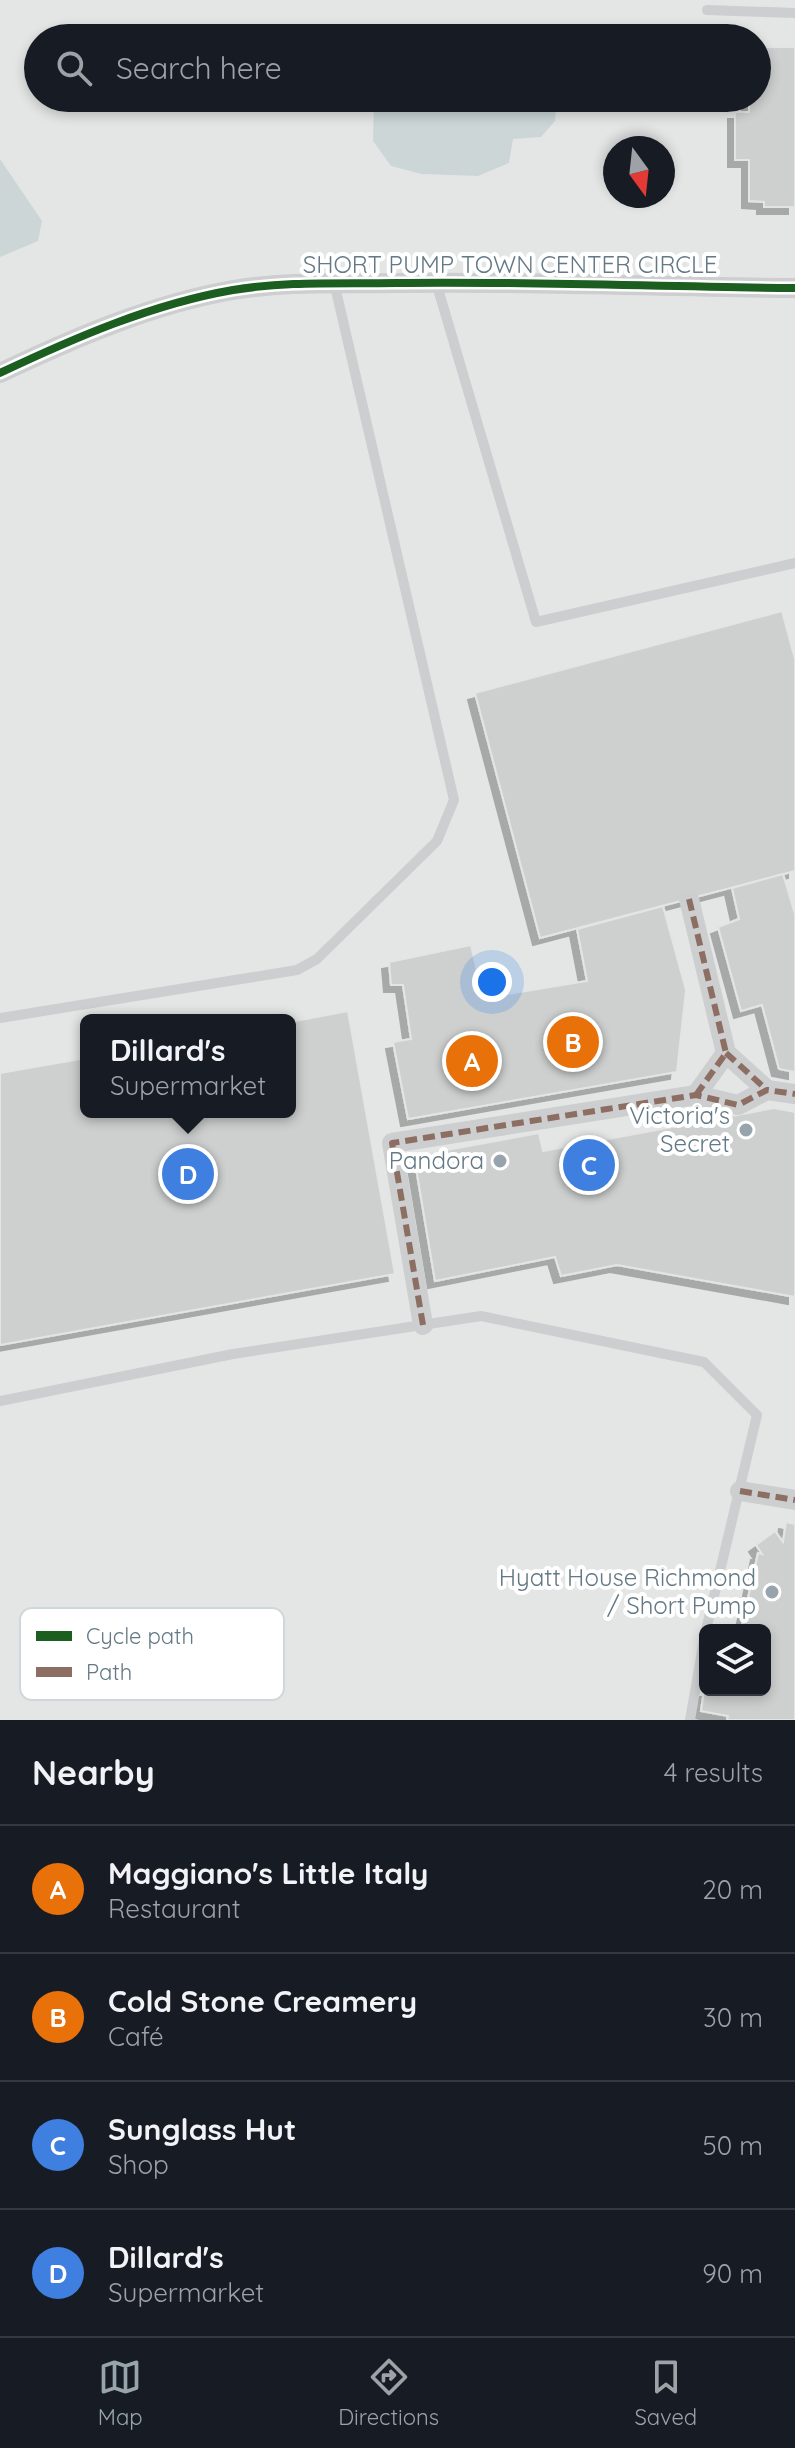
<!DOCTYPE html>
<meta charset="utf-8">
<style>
body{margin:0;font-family:Quicksand,sans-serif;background:#242831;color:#f1f3f6}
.controls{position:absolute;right:24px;bottom:24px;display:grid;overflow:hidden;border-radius:12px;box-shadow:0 4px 12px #0003}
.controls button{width:72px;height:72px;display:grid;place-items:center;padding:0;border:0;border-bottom:2px solid #363941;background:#171b24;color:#f1f3f6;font:40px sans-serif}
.compass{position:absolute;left:603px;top:136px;width:72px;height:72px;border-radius:50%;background:#171b24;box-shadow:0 4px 12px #0003;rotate:165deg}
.you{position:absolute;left:492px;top:982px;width:28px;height:28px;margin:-20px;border:6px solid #fff;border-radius:50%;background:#1a73e8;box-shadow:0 0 0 12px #1a73e833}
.badge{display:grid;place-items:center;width:52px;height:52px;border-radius:50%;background:#97a4ac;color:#fff;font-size:26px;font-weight:700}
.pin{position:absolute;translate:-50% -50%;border:4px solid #fff;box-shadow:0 2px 8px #0006}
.popup{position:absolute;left:80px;top:1014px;width:216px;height:104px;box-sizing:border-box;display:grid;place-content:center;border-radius:12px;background:#171b24;filter:drop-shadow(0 2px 6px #0005);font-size:26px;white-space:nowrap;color:#9ea1a6}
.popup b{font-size:30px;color:#f1f3f6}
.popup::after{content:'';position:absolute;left:50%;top:100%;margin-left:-16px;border:16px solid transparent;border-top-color:#171b24}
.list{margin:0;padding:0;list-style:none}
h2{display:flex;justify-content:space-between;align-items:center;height:104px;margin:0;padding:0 32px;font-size:34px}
h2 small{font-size:26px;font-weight:400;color:#9ea1a6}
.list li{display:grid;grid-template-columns:52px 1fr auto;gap:24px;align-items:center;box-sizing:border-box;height:128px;padding:0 32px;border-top:2px solid #363941}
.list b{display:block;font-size:30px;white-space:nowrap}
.list p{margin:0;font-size:26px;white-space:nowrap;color:#9ea1a6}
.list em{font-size:26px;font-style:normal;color:#9ea1a6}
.icon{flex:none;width:44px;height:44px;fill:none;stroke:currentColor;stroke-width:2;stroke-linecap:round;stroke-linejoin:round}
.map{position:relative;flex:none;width:795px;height:1720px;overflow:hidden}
.search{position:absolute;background:#171b24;box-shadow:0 4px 12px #0003;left:24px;right:24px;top:24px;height:88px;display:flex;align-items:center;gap:20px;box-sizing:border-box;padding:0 28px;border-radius:44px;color:#9ea1a6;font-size:30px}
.sheet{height:616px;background:#171b24}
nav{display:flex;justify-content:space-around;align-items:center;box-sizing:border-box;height:112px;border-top:2px solid #363941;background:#171b24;font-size:22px;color:#9ea1a6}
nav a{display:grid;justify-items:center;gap:4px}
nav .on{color:#97a4ac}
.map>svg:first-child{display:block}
.built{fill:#e4e6e5;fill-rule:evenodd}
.water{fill:#ccd6d7}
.building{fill:#ced0d0;stroke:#e4e4e4;stroke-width:2;filter:url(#shadow)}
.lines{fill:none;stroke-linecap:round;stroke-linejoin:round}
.lane{stroke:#cccecf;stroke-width:10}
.street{stroke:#cccecf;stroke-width:20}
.quiet{stroke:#8d6e63;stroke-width:6;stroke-dasharray:12 6;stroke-linecap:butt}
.cycleway-casing{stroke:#fff;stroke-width:13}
.cycleway{stroke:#1b5e20;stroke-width:8}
.poi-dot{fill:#97a4ac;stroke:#fff;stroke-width:3}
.labels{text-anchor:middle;stroke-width:8;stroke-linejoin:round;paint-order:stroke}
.street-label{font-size:24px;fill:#647985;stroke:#fff}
.poi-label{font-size:24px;fill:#647985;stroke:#fff;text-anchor:end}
.key{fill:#fff;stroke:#d0d7da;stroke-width:2}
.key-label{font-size:22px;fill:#647985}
</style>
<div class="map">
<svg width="795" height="1720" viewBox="0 0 795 1720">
<defs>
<filter id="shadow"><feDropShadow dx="-7" dy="7" stdDeviation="0" flood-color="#0004"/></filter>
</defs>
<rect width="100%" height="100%" fill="#f5f5f4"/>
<!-- built -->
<path class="built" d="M0 0H795V1720H0ZM38 38H757V98H38ZM615 148H663V196H615ZM86 1020H290V1112H86ZM705 1630H765V1690H705Z"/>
<!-- water -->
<g class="water">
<path d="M374 98H557L555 121 541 137 513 139 509 163 478 176 422 174 391 166 373 141Z"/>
<path d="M0 159 42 221 38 241 0 257Z"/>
</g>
<!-- building -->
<g class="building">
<path d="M768 47H795V207H764V202L749 201V160H735V112H749V98H757V48Z"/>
<path d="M782 611 795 659V871L540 938 475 693Z"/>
<path d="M783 874 795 914V1072L779 1069 762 1005 741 1011 718 927 739 919 732 888Z"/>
<path d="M663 906 686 990 677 1072 408 1119 393 1042 411 1039 403 985H391L389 962 471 945 483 998 587 981 577 929Z"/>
<path d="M348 1011 395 1274 0 1345V1073L86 1058V1112H290V1022Z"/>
<path d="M774 1108 795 1112V1297L617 1265 561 1276 555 1257 435 1281 414 1156 539 1133 543 1151Z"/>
<path d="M786 1522 795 1524V1720H727L728 1716 701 1711 705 1683V1690H765V1630H741L758 1553 762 1554 756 1545 775 1531 783 1542Z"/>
</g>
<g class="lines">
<!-- lane -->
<g class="lane">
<path d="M707 10 795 13"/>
<path d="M436 282 536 622 795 563"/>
<path d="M0 1018 297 970 317 959 437 841 454 800 334 282"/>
<path d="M0 1401 233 1354 481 1316 704 1362 757 1415 706 1630"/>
<path d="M690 1720 705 1634"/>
</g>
<!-- street -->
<g class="street">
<path d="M0 373C74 338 152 304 233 290 287 281 341 284 396 283 529 281 662 287 795 288"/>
<path d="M689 899 726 1053 696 1095"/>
<path d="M726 1053 767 1090"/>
<path d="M423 1325 392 1143 696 1095 738 1105 767 1090 795 1094"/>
<path d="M740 1491 795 1500"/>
</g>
<!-- quiet -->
<g class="quiet">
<path d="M689 899 726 1053 696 1095"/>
<path d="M726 1053 767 1090"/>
<path d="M423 1325 392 1143 696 1095 738 1105 767 1090 795 1094"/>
<path d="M740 1491 795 1500"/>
</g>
<!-- cycleway casing -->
<g class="cycleway-casing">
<path id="cycleway" d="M0 373C74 338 152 304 233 290 287 281 341 284 396 283 529 281 662 287 795 288"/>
</g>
<!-- cycleway -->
<use href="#cycleway" class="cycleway"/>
</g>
<!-- markers -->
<g class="poi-dot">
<circle cx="746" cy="1130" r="8"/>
<circle cx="500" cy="1161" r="8"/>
<circle cx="772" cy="1592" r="8"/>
</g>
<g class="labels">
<!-- street labels -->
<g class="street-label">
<text x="510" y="273">SHORT PUMP TOWN CENTER CIRCLE</text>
</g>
<!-- poi labels -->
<g class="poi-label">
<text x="730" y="1124">Victoria's<tspan x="730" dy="28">Secret</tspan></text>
<text x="484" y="1169">Pandora</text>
<text x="756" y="1586">Hyatt House Richmond<tspan x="756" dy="28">/ Short Pump</tspan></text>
</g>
</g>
<!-- legend -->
<rect x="20" y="1608" width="264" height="92" rx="12" class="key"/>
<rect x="36" y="1631" width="36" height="10" fill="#1b5e20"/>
<rect x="36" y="1667" width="36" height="10" fill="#8d6e63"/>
<g class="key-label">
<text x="86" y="1644">Cycle path</text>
<text x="86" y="1680">Path</text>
</g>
</svg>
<div class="controls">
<button><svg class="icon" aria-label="layers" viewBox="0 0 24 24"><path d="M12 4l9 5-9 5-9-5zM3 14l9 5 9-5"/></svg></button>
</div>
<svg class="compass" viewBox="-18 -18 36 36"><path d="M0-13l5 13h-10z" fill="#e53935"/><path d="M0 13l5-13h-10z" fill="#9ea1a6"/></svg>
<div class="you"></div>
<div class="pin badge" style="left:472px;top:1061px;background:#e8710a">A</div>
<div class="pin badge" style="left:573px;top:1042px;background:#e8710a">B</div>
<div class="pin badge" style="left:589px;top:1165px;background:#3f7fe0">C</div>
<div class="pin badge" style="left:188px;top:1174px;background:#3f7fe0">D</div>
<div class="popup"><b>Dillard's</b>Supermarket</div>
<div class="search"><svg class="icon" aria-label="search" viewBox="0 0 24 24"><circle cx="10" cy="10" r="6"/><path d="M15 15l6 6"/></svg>Search here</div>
</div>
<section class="sheet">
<h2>Nearby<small>4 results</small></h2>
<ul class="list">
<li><span class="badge" style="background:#e8710a">A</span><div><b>Maggiano's Little Italy</b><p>Restaurant</p></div><em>20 m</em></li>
<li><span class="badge" style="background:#e8710a">B</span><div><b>Cold Stone Creamery</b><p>Café</p></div><em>30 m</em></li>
<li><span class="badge" style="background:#3f7fe0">C</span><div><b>Sunglass Hut</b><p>Shop</p></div><em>50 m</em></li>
<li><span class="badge" style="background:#3f7fe0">D</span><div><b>Dillard's</b><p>Supermarket</p></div><em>90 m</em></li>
</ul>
</section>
<nav>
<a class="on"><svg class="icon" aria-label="map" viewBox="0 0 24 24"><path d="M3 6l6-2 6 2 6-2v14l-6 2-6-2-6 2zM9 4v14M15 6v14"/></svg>Map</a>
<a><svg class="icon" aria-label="directions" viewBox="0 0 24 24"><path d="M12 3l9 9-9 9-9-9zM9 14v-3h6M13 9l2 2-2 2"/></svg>Directions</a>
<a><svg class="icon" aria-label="saved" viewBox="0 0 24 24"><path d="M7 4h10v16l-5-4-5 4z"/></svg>Saved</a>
</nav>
